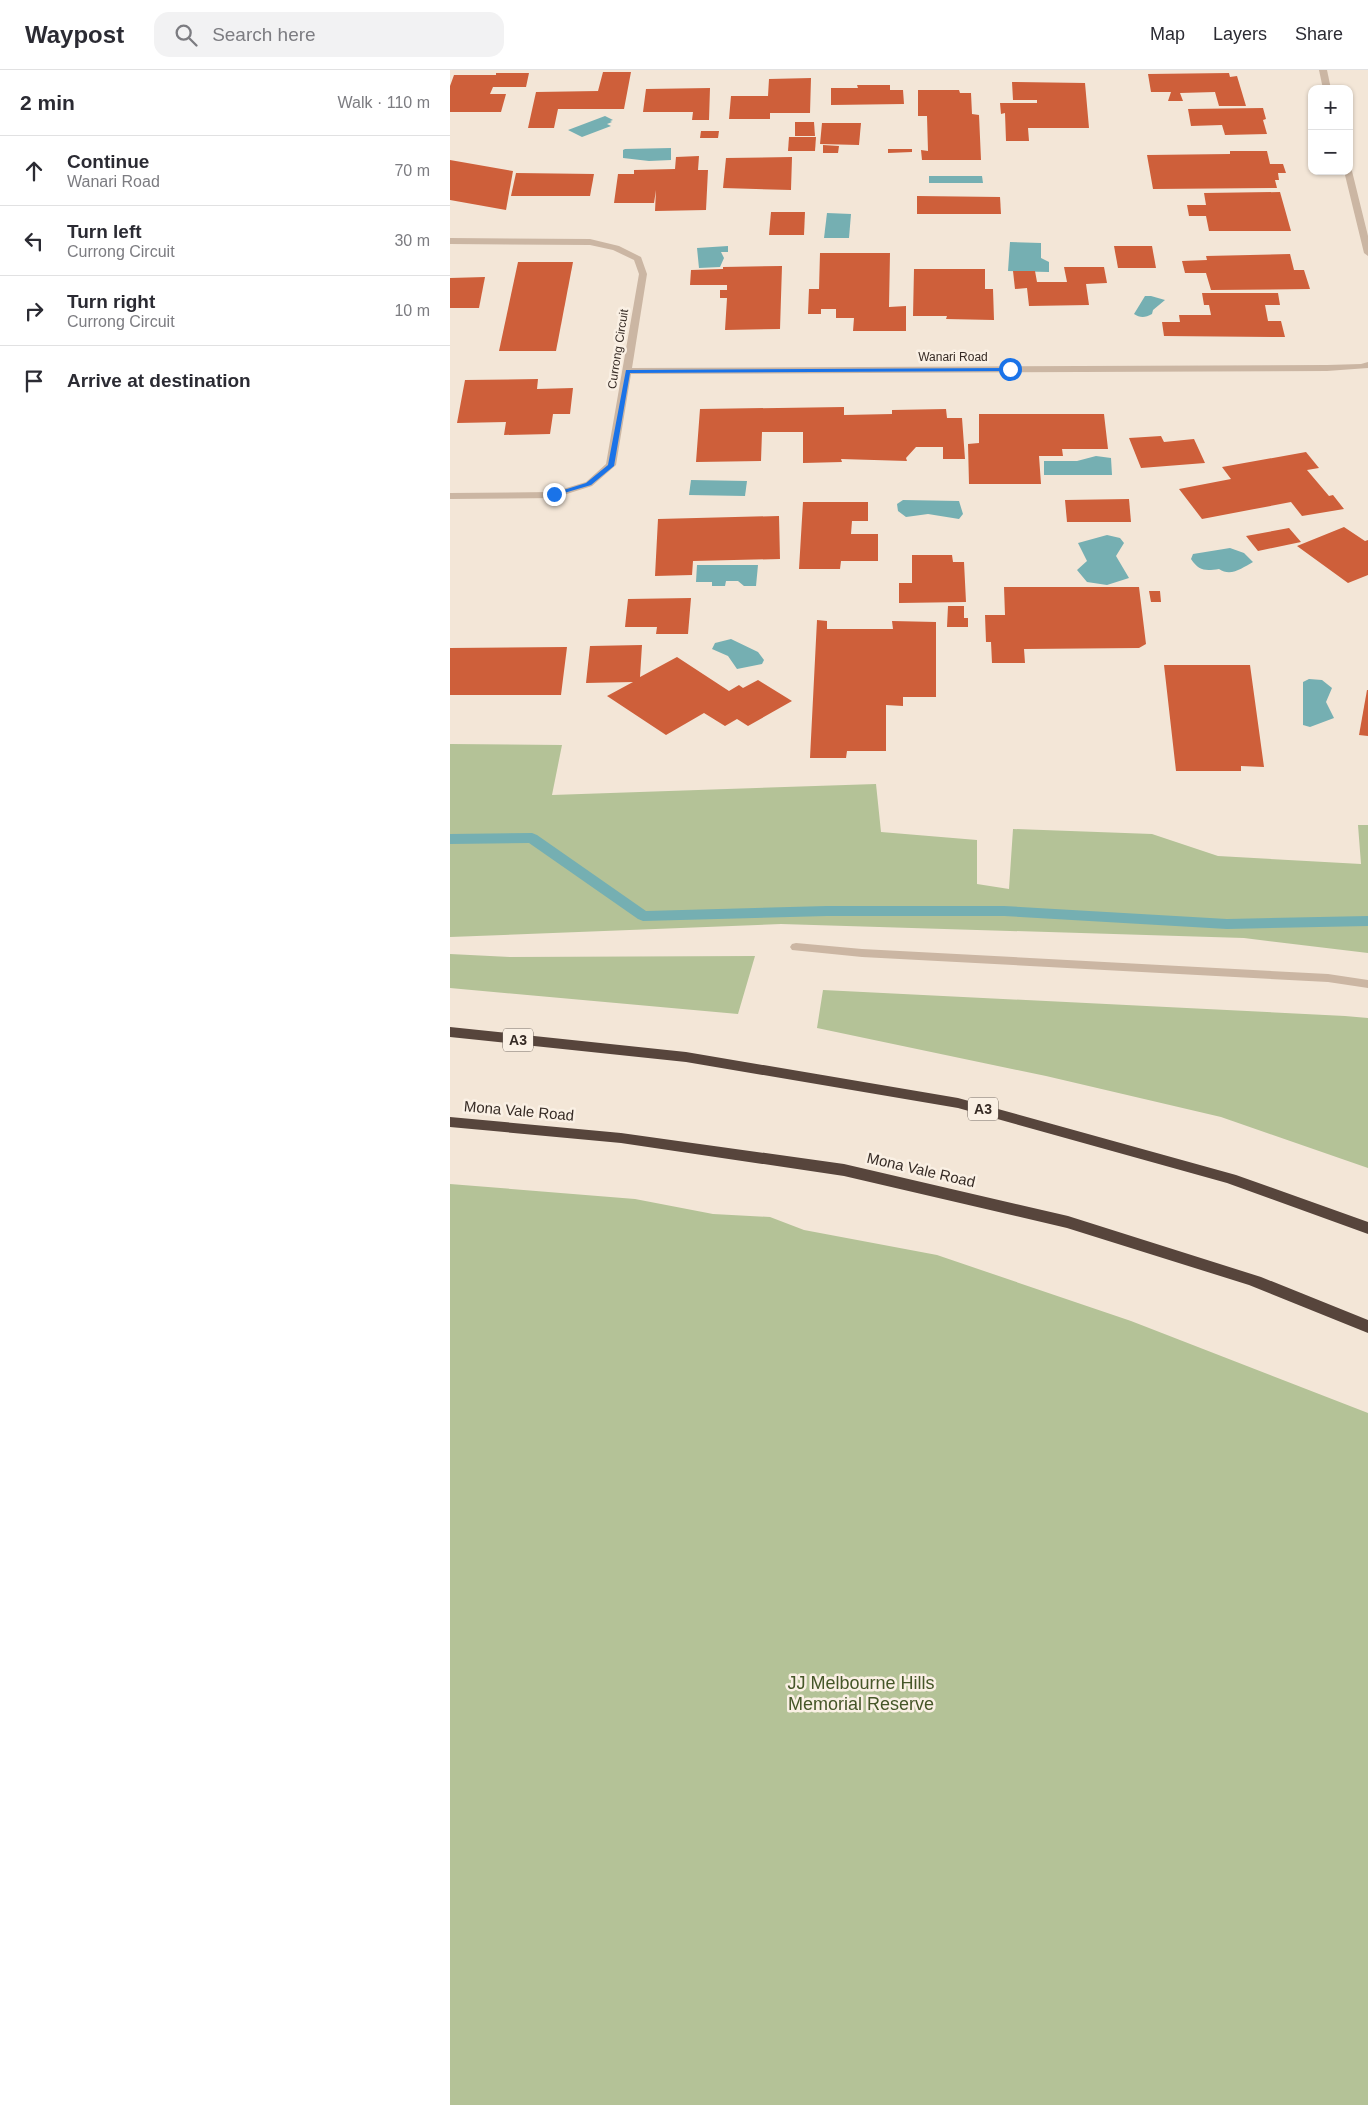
<!DOCTYPE html>
<meta charset="utf-8">
<style>
body{margin:0;font-family:Helvetica,sans-serif;background:#f2f2f3;color:#2b2b33}
.controls{position:absolute;right:15px;top:15px;display:grid;overflow:hidden;border-radius:10px;box-shadow:0 1px 4px #0004}
.controls button{width:45px;height:45px;display:grid;place-items:center;padding:0;border:0;border-bottom:1px solid #e1e1e2;background:#fff;color:#2b2b33;font:25px sans-serif}
.stop{position:absolute;width:15px;height:15px;margin:-11px;border:4px solid #1a73e8;border-radius:50%;background:#fff}
.stop.end{background:#1a73e8;border-color:#fff;box-shadow:0 1px 5px #0008}
.list{margin:0;padding:0;list-style:none}
h2{display:flex;justify-content:space-between;align-items:center;height:65px;margin:0;padding:0 20px;font-size:21px}
h2 small{font-size:16px;font-weight:400;color:#7c7c81}
.list li{display:grid;grid-template-columns:32px 1fr auto;gap:15px;align-items:center;box-sizing:border-box;height:70px;padding:0 20px;border-top:1px solid #e1e1e2}
.list b{display:block;font-size:19px;white-space:nowrap}
.list p{margin:0;font-size:16px;white-space:nowrap;color:#7c7c81}
.list em{font-size:16px;font-style:normal;color:#7c7c81}
.icon{flex:none;width:28px;height:28px;fill:none;stroke:currentColor;stroke-width:2;stroke-linecap:round;stroke-linejoin:round}
.map{position:relative;flex:none;width:918px;height:2035px;overflow:hidden}
header{display:flex;align-items:center;gap:30px;box-sizing:border-box;height:70px;padding:0 25px;background:#fff;border-bottom:1px solid #e1e1e2}
header strong{font-size:24px}
nav{display:flex;gap:28px;margin-inline-start:auto;font-size:18px}
.search{width:350px;height:45px;background:#f2f2f3;display:flex;align-items:center;gap:12px;box-sizing:border-box;padding:0 18px;border-radius:15px;color:#7c7c81;font-size:19px}
main{display:flex}
aside{flex:1;background:#fff}
.map>svg:first-child{display:block}
.green{fill:#b4c297}
.water{fill:#75afb2}
.lines{fill:none;stroke-linecap:round;stroke-linejoin:round}
.stream{fill:#75afb2;fill-rule:evenodd}
.building{fill:#ce5f3a}
.street{fill:#cbb6a3;fill-rule:evenodd}
.highway{fill:#57453c;fill-rule:evenodd}
.route{fill:#1a73e8}
.labels{text-anchor:middle;stroke-width:5;stroke-linejoin:round;paint-order:stroke}
.far-street-label{font-size:12px;fill:#362b25;stroke:#faf0e4}
.shield{fill:#faf0e4;stroke:#71665e;stroke-width:1}
.shield-label{font-size:14px;font-weight:bold;fill:#362b25}
.street-label{font-size:15px;fill:#362b25;stroke:#faf0e4}
.near-park-label{font-size:18px;fill:#455628;stroke:#faf0e4}
</style>
<header>
<strong>Waypost</strong>
<div class="search"><svg class="icon" aria-label="search" viewBox="0 0 24 24"><circle cx="10" cy="10" r="6"/><path d="M15 15l6 6"/></svg>Search here</div>
<nav><a>Map</a><a>Layers</a><a>Share</a></nav>
</header>
<main>
<aside>
<h2>2 min<small>Walk · 110 m</small></h2>
<ul class="list">
<li><svg class="icon" aria-label="ahead" viewBox="0 0 24 24"><path d="M12 20V5M6 11l6-6 6 6"/></svg><div><b>Continue</b><p>Wanari Road</p></div><em>70 m</em></li>
<li><svg class="icon" aria-label="left" viewBox="0 0 24 24"><path d="M17 20v-9H6M10 6l-5 5 5 5"/></svg><div><b>Turn left</b><p>Currong Circuit</p></div><em>30 m</em></li>
<li><svg class="icon" aria-label="right" viewBox="0 0 24 24"><path d="M7 20v-9h11M14 6l5 5-5 5"/></svg><div><b>Turn right</b><p>Currong Circuit</p></div><em>10 m</em></li>
<li><svg class="icon" aria-label="arrive" viewBox="0 0 24 24"><path d="M6 21V4h12l-3 4 3 4H6"/></svg><div><b>Arrive at destination</b></div></li>
</ul>
</aside>
<div class="map">
<svg width="918" height="2035" viewBox="0 0 918 2035">
<rect width="100%" height="100%" fill="#f3e6d7"/>
<!-- green -->
<g class="green">
<path d="M0 674 112 675 102 725 426 714 431 762 527 770V814L559 819 563 759 702 764 768 786 911 794 908 755H918V883L794 868 331 854 0 867Z"/>
<path d="M0 884 60 887 305 886 288 944 0 918Z"/>
<path d="M373 920 895 946 918 948V1098L771 1047 596 1006 367 958Z"/>
<path d="M0 1114 185 1129 263 1144 320 1147 354 1160 487 1185 681 1251 918 1343V2035H0Z"/>
</g>
<!-- water -->
<g class="water">
<path d="M155 46 163 50 160 51 162 52 157 54 161 56 132 67 118 60Z"/>
<path d="M221 78V90L199 91 173 88V80L175 79Z"/>
<path d="M479 106H532L533 113H479Z"/>
<path d="M377 143 401 144 399 168H374Z"/>
<path d="M560 172 591 173V188L599 192V202L558 201Z"/>
<path d="M278 176V182H271L274 188 270 197 249 198 247 178Z"/>
<path d="M695 226H701L715 230 703 240 702 244C695 248 690 248 684 244Z"/>
<path d="M646 386 661 388 662 405H594V391H627Z"/>
<path d="M241 410 297 411 295 426 239 425Z"/>
<path d="M453 430 509 431 513 444 509 449 478 444 456 447 448 441 447 434Z"/>
<path d="M657 465 670 468 674 473 666 486 679 508 657 515 637 512 627 500 637 491 628 473Z"/>
<path d="M780 478 794 483 803 492C792 498 781 507 769 499 755 501 749 501 741 489L743 484Z"/>
<path d="M247 495H308L306 516H294L288 511H276L275 516H262V512H246Z"/>
<path d="M281 569 308 582 314 590 312 594 287 599 278 586 262 579 265 573Z"/>
<path d="M859 609 872 610 882 618 876 632 884 648 860 657 853 655V612Z"/>
</g>
<g class="lines">
<!-- stream -->
<path class="stream" d="M82 763 87 765 196 841 377 836H554L777 849 918 846V856L777 859 554 846H377L193 851 188 849 79 773 0 774V764Z"/>
</g>
<!-- building -->
<g class="building">
<path d="M153 2H181L174 39H108L104 58H78L86 22 148 21Z"/>
<path d="M46 3H79L76 17H43L40 24H56L51 42H0V16L4 5H46Z"/>
<path d="M779 3 780 7 787 6 796 36H769L765 22 730 23 733 31H718L721 22H701L698 4Z"/>
<path d="M361 8 360 43H320V49H279L281 26H318L319 9Z"/>
<path d="M562 12 635 13 639 58H578L579 71H556L555 43 551 44 550 33H587V30H563Z"/>
<path d="M407 15H440V20H453L454 34 381 35V18H408Z"/>
<path d="M260 18 259 50H242L243 42H193L196 19Z"/>
<path d="M468 20H509L510 23H521L522 44 529 45 531 90H472L471 80 478 81 477 46H468Z"/>
<path d="M813 38 816 49 813 50 817 64 775 65 772 55 741 56 738 39Z"/>
<path d="M345 52H364L365 66H345Z"/>
<path d="M372 53H411L409 75 370 74Z"/>
<path d="M251 61H269L268 68H250Z"/>
<path d="M339 67H366L365 81H338Z"/>
<path d="M373 75 389 76 388 83H373Z"/>
<path d="M438 79H462V82L438 83Z"/>
<path d="M780 81H817L820 94H833L836 103H828L829 110H825L827 118 703 119 697 85 780 84Z"/>
<path d="M249 86 248 100H258L256 140 205 141 206 120 204 133H164L168 104H184V100L225 99 226 87Z"/>
<path d="M342 87 341 120 273 118 276 88Z"/>
<path d="M0 90 63 101 56 140 0 130Z"/>
<path d="M66 103 144 104 140 126H61Z"/>
<path d="M830 122 841 161H759L756 146H739L737 135H756L754 123Z"/>
<path d="M467 126 550 127 551 144H467Z"/>
<path d="M321 142H355L354 165H319Z"/>
<path d="M664 176H702L706 198H668Z"/>
<path d="M370 183H440L439 237 456 236V261H403L404 248H386V239H371V244H358L359 219H369Z"/>
<path d="M840 184 844 200H854L860 219 761 220 756 203H735L732 191 757 190 756 186Z"/>
<path d="M68 192H123L106 281H49Z"/>
<path d="M332 196 330 259 275 260 277 228H270V220H277V215H240L241 200 273 199V197Z"/>
<path d="M614 197H654L657 213 636 214 639 235 579 236 577 218 565 219 563 201H585L587 212H617Z"/>
<path d="M464 199H535V219H543L544 250 496 249 497 246H463Z"/>
<path d="M35 207 29 238H0V208Z"/>
<path d="M752 223H828L830 235H815L818 251H831L835 267 714 266 712 252H730L729 245H761L759 235H754Z"/>
<path d="M88 309 87 319 123 318 120 344H103L100 364 54 365 56 352 7 353 15 310Z"/>
<path d="M394 337V345L442 344V340L496 339 497 348H512L515 389H493V377H466L456 388 457 391 391 389 392 392 353 393V362H312L311 391 246 392 250 339Z"/>
<path d="M529 344H654L658 379H612L613 386H589L591 414H519L518 374 529 373Z"/>
<path d="M711 366 714 372 744 369 755 393 691 398 679 368Z"/>
<path d="M856 382 869 398 857 400 879 426 883 425 894 439 852 446 841 432 752 449 729 419 781 409 772 397Z"/>
<path d="M679 429 681 452H617L615 430Z"/>
<path d="M353 432H418V451H402L401 464H428V491H391L390 499H349Z"/>
<path d="M329 446 330 489 243 491 242 505 205 506 208 449Z"/>
<path d="M894 457 915 471 918 470V505L898 513 847 476Z"/>
<path d="M839 458 851 472 808 481 796 466Z"/>
<path d="M462 485H502L503 492H514L516 532 449 533V513H462Z"/>
<path d="M554 517H689L696 574 689 578 574 579 575 593H542L541 572H536L535 545H555Z"/>
<path d="M699 521H710L711 532H701Z"/>
<path d="M241 528 238 564H206L207 557H175L178 529Z"/>
<path d="M498 536H514V548H518V557H497Z"/>
<path d="M367 550 377 551V559H443L442 551 486 552V627H453V636L436 635V681H397L396 688H360Z"/>
<path d="M192 575 190 607 227 587 279 621 289 615 293 618 308 610 342 631 298 656 287 649 275 656 254 643 216 665 157 626 183 612 136 613 140 576Z"/>
<path d="M117 577 111 625H0V578Z"/>
<path d="M714 595H800L814 697 791 696V701H726Z"/>
<path d="M917 620H918V666L909 665Z"/>
</g>
<g class="lines">
<!-- street -->
<g class="street">
<path d="M869 0H877L881 19H873Z"/>
<path d="M899 99 902 101 918 166V186L914 183 894 101H899Z"/>
<path d="M0 168 140 169 169 176 191 187 197 204 182 298 877 295 911 294 918 292V298L877 301 181 304 166 395 142 416 104 428 0 429V423L103 422 136 412 156 394 189 204 184 190 163 180 140 175 0 174Z"/>
<path d="M346 873 412 879 878 904 918 910V918L878 912 412 887 342 880 340 877 342 874Z"/>
</g>
<!-- highway -->
<g class="highway">
<path d="M0 957 236 982 508 1028 786 1105 918 1152V1164L777 1113 508 1038 236 992 0 967Z"/>
<path d="M0 1047 171 1063 394 1094 618 1146 811 1207 918 1250V1263L799 1215 617 1158 394 1106 171 1073 0 1057Z"/>
</g>
</g>
<!-- route -->
<path class="route" d="M560 298 562 301 180 303 164 396 141 415 104 426 101 424 136 413 158 395 176 300Z"/>
<g class="labels">
<!-- far-street labels -->
<g class="far-street-label">
<text transform="translate(168 279) rotate(-81)" y="4">Currong Circuit</text>
<text x="503" y="291">Wanari Road</text>
</g>
<!-- shield labels -->
<g class="shield">
<rect x="53" y="958.5" width="30" height="23" rx="4"/>
<rect x="518" y="1027.5" width="30" height="23" rx="4"/>
</g>
<g class="shield-label">
<text x="68" y="975">A3</text>
<text x="533" y="1044">A3</text>
</g>
<!-- street labels -->
<g class="street-label">
<text transform="translate(69 1041) rotate(5)" y="5">Mona Vale Road</text>
<text transform="translate(471 1100) rotate(13)" y="5">Mona Vale Road</text>
</g>
<!-- near-park labels -->
<g class="near-park-label">
<text x="411" y="1619">JJ Melbourne Hills<tspan x="411" dy="21">Memorial Reserve</tspan></text>
</g>
</g>
</svg>
<div class="controls">
<button>+</button>
<button>−</button>
</div>
<div class="stop" style="left:560px;top:299px"></div>
<div class="stop end" style="left:104px;top:424px"></div>
</div>
</main>
